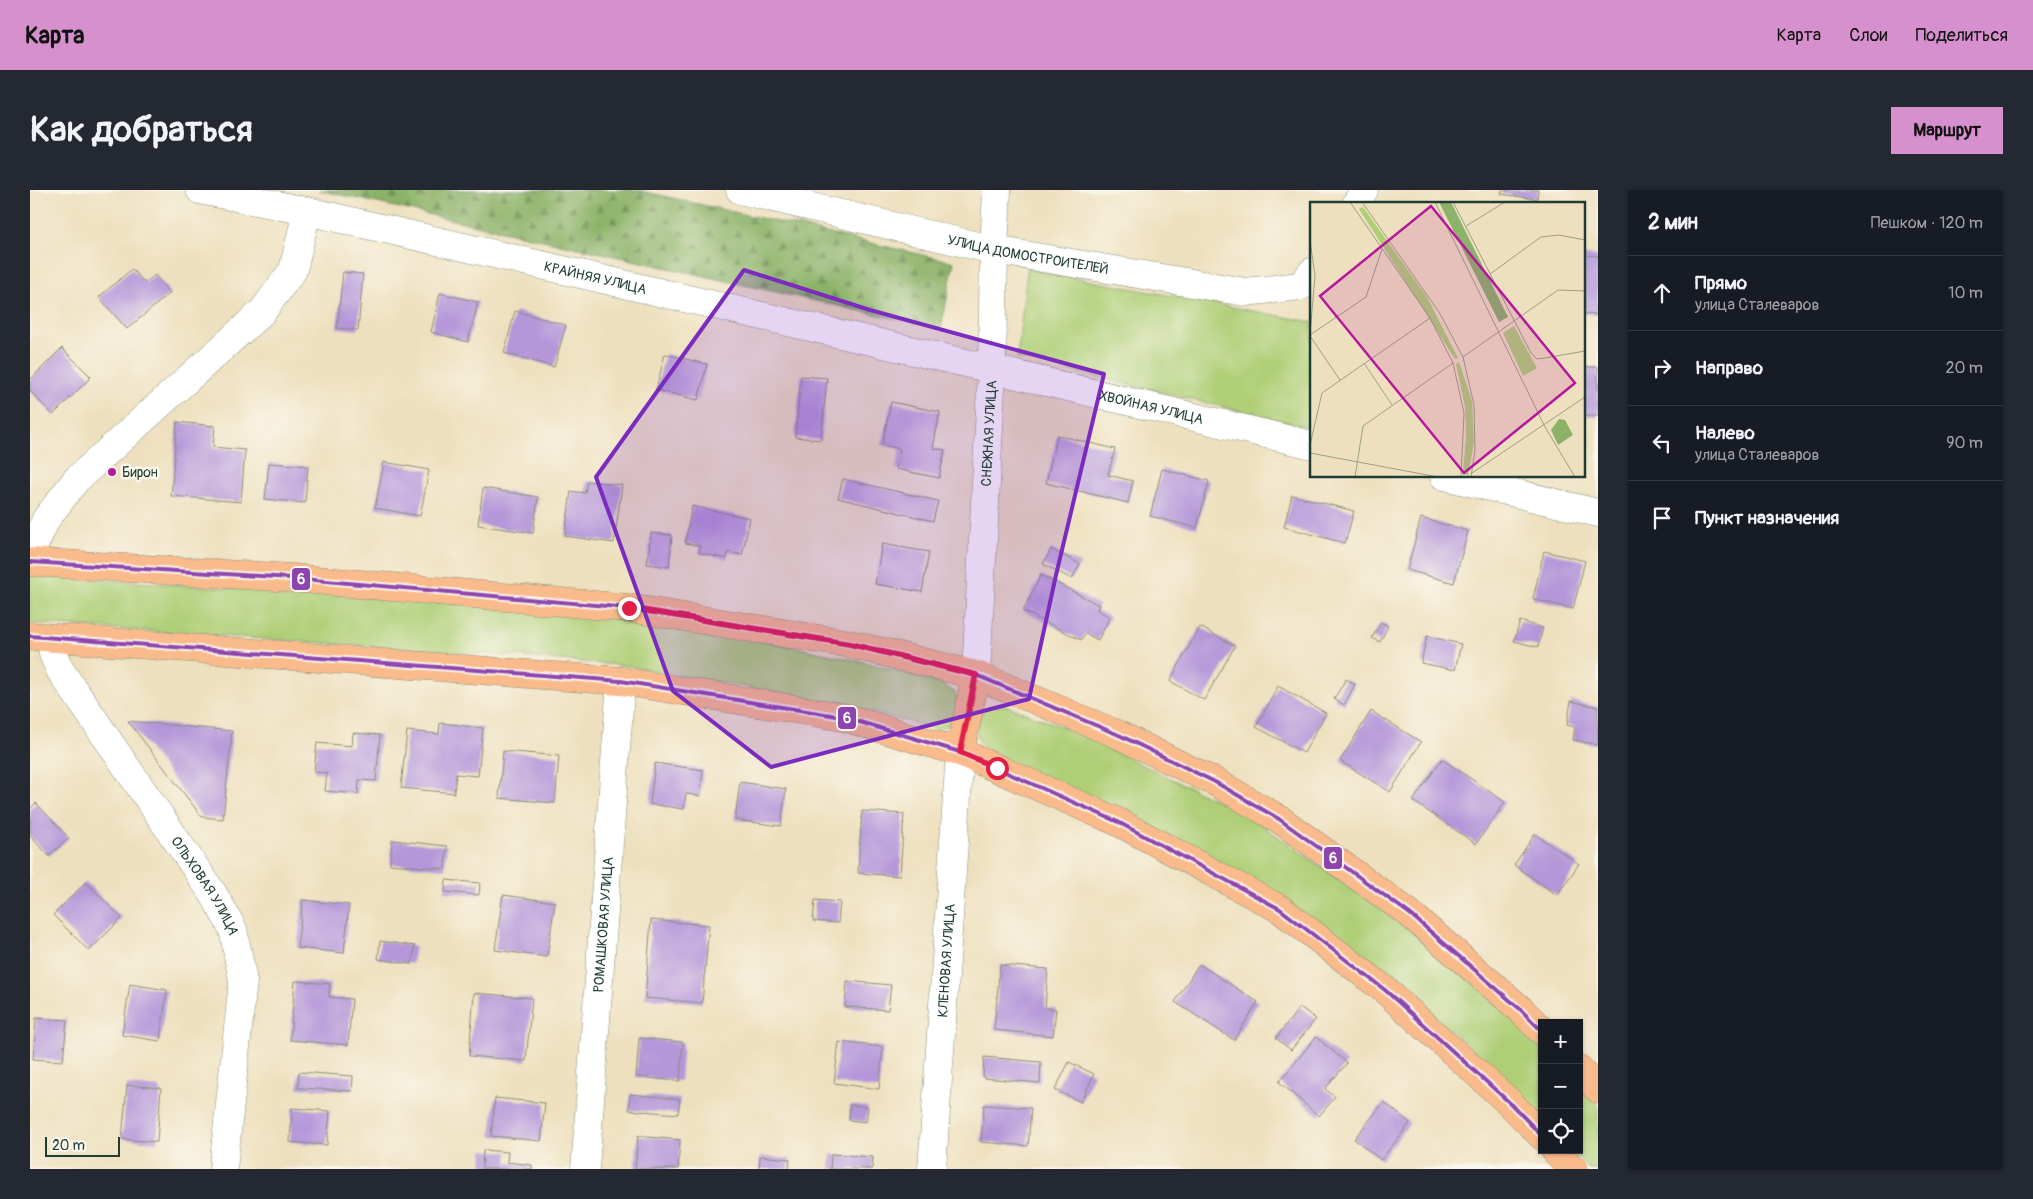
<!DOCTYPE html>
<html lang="ru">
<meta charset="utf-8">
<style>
body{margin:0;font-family:Pangolin,sans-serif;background:#242831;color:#f1f3f6}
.controls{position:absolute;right:15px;bottom:15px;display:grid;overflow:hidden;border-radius:0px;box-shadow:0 1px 4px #0004}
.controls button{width:45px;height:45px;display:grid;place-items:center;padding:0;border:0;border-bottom:1px solid #363941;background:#171b24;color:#f1f3f6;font:25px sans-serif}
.scale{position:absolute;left:15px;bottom:12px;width:75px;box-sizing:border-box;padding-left:5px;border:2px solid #1f3d34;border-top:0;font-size:14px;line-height:18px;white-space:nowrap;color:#1f3d34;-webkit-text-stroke:4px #fbf7ec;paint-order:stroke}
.stop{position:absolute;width:15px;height:15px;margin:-11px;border:4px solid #e11d48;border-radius:50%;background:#fff}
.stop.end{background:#e11d48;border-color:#fff;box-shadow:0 1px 5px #0008}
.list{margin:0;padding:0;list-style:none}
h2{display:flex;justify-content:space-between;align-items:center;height:65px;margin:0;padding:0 20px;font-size:21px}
h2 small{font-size:16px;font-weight:400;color:#9ea1a6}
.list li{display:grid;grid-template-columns:32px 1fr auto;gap:15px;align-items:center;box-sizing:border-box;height:75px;padding:0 20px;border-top:1px solid #363941}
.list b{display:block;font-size:19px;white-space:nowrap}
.list p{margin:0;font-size:16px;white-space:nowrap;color:#9ea1a6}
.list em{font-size:16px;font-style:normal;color:#9ea1a6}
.icon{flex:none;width:28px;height:28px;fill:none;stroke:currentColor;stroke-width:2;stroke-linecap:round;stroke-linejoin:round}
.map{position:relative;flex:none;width:1568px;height:979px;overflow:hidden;border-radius:0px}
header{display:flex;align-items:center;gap:30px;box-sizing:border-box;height:70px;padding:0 25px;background:#d690ce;color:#111}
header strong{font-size:24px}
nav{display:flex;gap:28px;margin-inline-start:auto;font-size:18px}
.intro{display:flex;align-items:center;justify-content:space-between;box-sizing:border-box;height:120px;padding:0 30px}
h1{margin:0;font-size:35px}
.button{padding:12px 22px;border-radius:0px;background:#d690ce;color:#111;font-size:18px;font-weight:700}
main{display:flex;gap:30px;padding:0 30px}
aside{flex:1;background:#171b24;border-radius:0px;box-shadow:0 1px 4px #0004}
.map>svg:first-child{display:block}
.grass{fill:#afcf77;stroke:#678656}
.forest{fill:url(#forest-firs);stroke:#55784e}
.building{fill:#b496d9}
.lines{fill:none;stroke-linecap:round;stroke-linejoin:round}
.minor-casing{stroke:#868e79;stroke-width:29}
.major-casing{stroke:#868e79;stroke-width:29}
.minor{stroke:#fff;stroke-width:28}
.major{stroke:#fabb8c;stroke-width:28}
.bus-1-casing{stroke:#fbf7ec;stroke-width:8}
.bus-1{stroke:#8e44ad;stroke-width:4}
.route{stroke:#e11d48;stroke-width:6}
.marked{fill:#7b2cbf;fill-opacity:0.2;stroke:#7b2cbf;stroke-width:4;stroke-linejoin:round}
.poi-dot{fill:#b5179e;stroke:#fbf7ec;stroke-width:2}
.labels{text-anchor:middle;stroke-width:5;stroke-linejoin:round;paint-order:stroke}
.street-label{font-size:14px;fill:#1f3d34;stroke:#fbf7ec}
.poi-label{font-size:14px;fill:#1f3d34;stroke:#fbf7ec;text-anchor:start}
.inset-road{fill:none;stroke:#9b9f87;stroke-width:1}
.view{fill:#b5179e;fill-opacity:0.15;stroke:#b5179e;stroke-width:2.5}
.inset-edge{fill:none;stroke:#1f3d34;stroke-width:2.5}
.line-badge{stroke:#fbf7ec;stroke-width:2}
.badge-label{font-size:14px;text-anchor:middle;font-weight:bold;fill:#fff}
</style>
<header>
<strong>Карта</strong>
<nav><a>Карта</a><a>Слои</a><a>Поделиться</a></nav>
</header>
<div class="intro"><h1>Как добраться</h1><a class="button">Маршрут</a></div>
<main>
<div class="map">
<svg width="1568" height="979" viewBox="0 0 1568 979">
<defs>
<pattern id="forest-firs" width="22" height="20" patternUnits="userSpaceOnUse" patternTransform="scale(1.25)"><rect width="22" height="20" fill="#8bb268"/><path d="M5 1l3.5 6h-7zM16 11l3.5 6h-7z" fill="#719256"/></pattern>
</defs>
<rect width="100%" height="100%" fill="#fbf7ec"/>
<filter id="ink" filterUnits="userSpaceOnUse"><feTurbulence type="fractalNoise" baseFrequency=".02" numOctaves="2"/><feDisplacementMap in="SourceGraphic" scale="10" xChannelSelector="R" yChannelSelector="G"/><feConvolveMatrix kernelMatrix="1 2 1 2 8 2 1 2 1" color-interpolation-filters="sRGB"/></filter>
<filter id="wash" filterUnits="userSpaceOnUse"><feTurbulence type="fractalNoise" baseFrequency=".0096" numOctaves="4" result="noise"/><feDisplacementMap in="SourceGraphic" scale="20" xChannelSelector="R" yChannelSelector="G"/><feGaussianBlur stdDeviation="1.12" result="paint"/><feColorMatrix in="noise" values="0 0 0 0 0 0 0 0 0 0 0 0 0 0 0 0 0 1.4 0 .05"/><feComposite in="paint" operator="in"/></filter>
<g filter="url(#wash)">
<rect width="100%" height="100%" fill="#eee0be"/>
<!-- grass -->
<g class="grass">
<path d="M997 79 1282 132V238L987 168Z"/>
<path d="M0 385 469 416 610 430 727 449 838 473 912 494 925 503 930 513C927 530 923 534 906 539L814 515 599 476 485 466 0 433Z"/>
<path d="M974 515 1033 537 1219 626 1376 737 1444 793 1512 856V929L1455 871 1385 809 959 561 949 551 946 538 952 522 959 517Z"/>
<path d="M1549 894 1568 914V979H1559L1542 960H1549Z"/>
</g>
<!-- forest -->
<path class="forest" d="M289 0H607L924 72 911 139Z"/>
<g id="blocks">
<!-- building -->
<g class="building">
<path d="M1472 0H1508L1507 9 1471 4Z"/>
<path d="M1554 65 1568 66V125L1554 124Z"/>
<path d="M102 79 115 93 125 85 140 103 97 139 69 107Z"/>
<path d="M313 82 333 84 328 140 307 138Z"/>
<path d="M410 103 448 112 438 152 401 142Z"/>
<path d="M485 121 536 135 524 177 474 163Z"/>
<path d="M32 158 61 187 23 225 0 201V190Z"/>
<path d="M635 164 677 174 668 210 626 200Z"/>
<rect x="1554" y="177" width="14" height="49"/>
<path d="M771 186 797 188 791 250 765 247Z"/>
<path d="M861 212 910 222 903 258 915 260 909 288 866 279 870 259 852 255Z"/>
<path d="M147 232 185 236 183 257 215 260 211 312 141 306Z"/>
<path d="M1027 245 1085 259 1078 285 1103 291 1098 313 1016 293Z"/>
<path d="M354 272 399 280 390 326 345 318Z"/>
<path d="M239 273 278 276 275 313 235 309Z"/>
<path d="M1132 279 1179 291 1167 338 1120 326Z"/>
<path d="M813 289 908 311 903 331 808 308Z"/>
<path d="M557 291 592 295 584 353 535 346 541 301 555 303Z"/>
<path d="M453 298 508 307 503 343 448 335Z"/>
<path d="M1262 305 1324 321 1315 353 1254 337Z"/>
<path d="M662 316 720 328 712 365 698 362 697 369 669 363 670 356 655 353Z"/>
<path d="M1391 328 1438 341 1424 393 1377 380Z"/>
<path d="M621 343 642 345 639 377 617 374Z"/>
<path d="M852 354 899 362 892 402 845 394Z"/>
<path d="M1021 359 1050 374 1042 389 1013 374Z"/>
<path d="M1514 361 1555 371 1543 419 1503 409Z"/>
<path d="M1011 385 1069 415 1067 420 1080 427 1068 450 1055 443 1051 450 993 421Z"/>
<path d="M1490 431 1513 438 1508 457 1484 451Z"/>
<path d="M1351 432 1358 436 1350 452 1342 448Z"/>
<path d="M1170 437 1205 456 1174 510 1140 491Z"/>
<path d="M1397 446 1431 454 1425 480 1391 473Z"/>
<path d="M1316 489 1325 494 1314 515 1304 509Z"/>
<path d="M1248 496 1296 523 1274 563 1226 537Z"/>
<path d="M1541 511 1568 517V555L1543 550 1545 537 1537 535Z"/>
<path d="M1341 521 1391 552 1360 602 1310 571Z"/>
<path d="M98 531 202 541 193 629 172 627Z"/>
<path d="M410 533 453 538 448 586 426 584 424 603 371 598 377 541 409 544Z"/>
<path d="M323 543 350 545 346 591 329 590 328 604 295 601 297 583 284 582 287 553 322 556Z"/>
<path d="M473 561 529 566 525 613 469 608Z"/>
<path d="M1412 569 1475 612 1446 654 1383 611Z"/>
<path d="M625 573 673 580 670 606 656 604 654 619 620 614Z"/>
<path d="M710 592 756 599 751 636 705 630Z"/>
<path d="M6 613 39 648 19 666 0 646V619Z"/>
<path d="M832 621 874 624 870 686 828 683Z"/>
<path d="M1505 644 1549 674 1527 705 1484 675Z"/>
<path d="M362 650 417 656 415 679 360 674Z"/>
<path d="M416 690 450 693 449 705 415 702Z"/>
<path d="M56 692 92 728 59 761 23 725Z"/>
<path d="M473 705 525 712 517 767 465 760Z"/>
<path d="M273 710 319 715 314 763 267 758Z"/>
<path d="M785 710 810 712 808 733 783 731Z"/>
<path d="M621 730 679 735 672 813 615 808Z"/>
<path d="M350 751 385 756 382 774 348 769Z"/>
<path d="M1169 774 1228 812 1204 850 1145 812Z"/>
<path d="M970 775 1018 779 1015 818 1026 819 1023 846 964 840Z"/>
<path d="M265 791 300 794 299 807 322 809 318 855 260 850Z"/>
<path d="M817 791 861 795 858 820 815 817Z"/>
<path d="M100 794 137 800 130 851 92 845Z"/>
<path d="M444 803 502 808 496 871 439 866Z"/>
<path d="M1270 817 1286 829 1261 860 1246 848Z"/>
<path d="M6 828 37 830 33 871 3 869Z"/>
<path d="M1286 847 1317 873 1295 899 1305 907 1289 926 1249 892Z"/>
<path d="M609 848 653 852 650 891 606 887Z"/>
<path d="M809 852 853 857 849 899 804 893Z"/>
<path d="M954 867 1011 872 1010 893 953 888Z"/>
<path d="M1039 872 1064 884 1051 912 1025 900Z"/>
<path d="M269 882 323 886 322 901 268 898Z"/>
<path d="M97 895 131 898 127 952 92 949Z"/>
<path d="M600 904 650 909 648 924 599 920Z"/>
<path d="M465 908 515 913 511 951 461 946Z"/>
<path d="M1354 912 1380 933 1351 970 1324 949Z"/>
<path d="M820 915 838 917 836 932 819 930Z"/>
<path d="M954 915 1001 918 998 956 951 952Z"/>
<path d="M262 918 300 921 297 955 260 952Z"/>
<path d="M608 946 650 950 648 979H605Z"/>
<path d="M453 960 478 962 477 972 502 975V979H452Z"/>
<path d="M801 964 843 967 842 979H800Z"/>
<path d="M730 966 760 969 759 979H729Z"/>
</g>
</g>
</g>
<g filter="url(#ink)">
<use href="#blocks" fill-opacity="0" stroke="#868e79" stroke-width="1"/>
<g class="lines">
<!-- minor casing -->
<g class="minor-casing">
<g id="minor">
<path id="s1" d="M170 0 277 21 962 179 1282 255"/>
<path id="s2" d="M710 0 964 60 1215 102 1271 96 1282 82"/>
<path d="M1326 14 1334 0"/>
<path d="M1414 286 1568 323"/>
<path d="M0 365 16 329 46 290 232 122 263 80 277 21"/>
<path id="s3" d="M21 448 23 464 30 480 184 705 203 739 213 791 193 979"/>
<path id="s4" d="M946 485 962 179 964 60 967 0"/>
<path id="s5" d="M555 979 591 491"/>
<path id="s6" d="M902 979 930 562"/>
</g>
</g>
<!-- major casing -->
<g class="major-casing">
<g id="major">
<path d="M0 372 262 388 599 418 820 454 946 485 1089 545 1185 592 1249 629 1380 724 1490 819 1512 841"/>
<path d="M0 446 591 491 813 527 930 562 1088 632 1250 719 1355 800 1481 914 1512 946"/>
<path d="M930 562 946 485"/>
<path d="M1549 879 1568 899"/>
<path d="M1525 960 1543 979"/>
</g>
</g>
<!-- minor -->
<use href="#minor" class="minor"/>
<!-- major -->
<use href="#major" class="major"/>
<!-- bus-1 casing -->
<g class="bus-1-casing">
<g id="bus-1">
<path d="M0 372 262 388 599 418 820 454 946 485 1089 545 1185 592 1249 629 1380 724 1490 819 1512 841"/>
<path d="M0 446 591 491 813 527 930 562 1088 632 1250 719 1355 800 1481 914 1512 946"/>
</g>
</g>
<!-- bus-1 -->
<use href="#bus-1" class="bus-1"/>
</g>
</g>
<g class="lines" filter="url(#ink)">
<!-- route -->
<path class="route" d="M599 418 820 454 946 485 930 562 967 578"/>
</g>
<!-- marked area -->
<path class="marked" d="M714 80 840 120 1074 184 1026 385 999 509 741 577 643 501 566 287Z"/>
<!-- markers -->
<circle class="poi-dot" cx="82" cy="282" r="5"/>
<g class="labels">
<!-- street labels -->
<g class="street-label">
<text dy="5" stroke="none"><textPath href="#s2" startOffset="295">УЛИЦА ДОМОСТРОИТЕЛЕЙ</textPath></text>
<text dy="5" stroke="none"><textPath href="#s1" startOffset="405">КРАЙНЯЯ УЛИЦА</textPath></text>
<text dy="5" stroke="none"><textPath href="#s1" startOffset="976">ХВОЙНАЯ УЛИЦА</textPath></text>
<text dy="5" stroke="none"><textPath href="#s4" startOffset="242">СНЕЖНАЯ УЛИЦА</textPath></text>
<text dy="5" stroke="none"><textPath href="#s3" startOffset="294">ОЛЬХОВАЯ УЛИЦА</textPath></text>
<text dy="5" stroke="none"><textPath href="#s5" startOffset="245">РОМАШКОВАЯ УЛИЦА</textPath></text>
<text dy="5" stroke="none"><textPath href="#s6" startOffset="209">КЛЕНОВАЯ УЛИЦА</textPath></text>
</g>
<!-- poi labels -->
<g class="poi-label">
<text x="92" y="287">Бирон</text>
</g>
</g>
<!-- overview -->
<g transform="translate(1280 12)">
<rect width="275" height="275" fill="#eee0be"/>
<path d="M53 5 117 95 148 156 145 157 49 7ZM204 124 227 166 213 174 193 131ZM149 160 162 199 164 240 158 274 153 271 156 235 155 205 146 162Z" fill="#afcf77"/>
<path d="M129 0H141L198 115 189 120ZM249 217 255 218 263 233 248 243 241 228Z" fill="#8bb268"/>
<path class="inset-road" d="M40 0 120 116 143 161 154 211 151 275M52 0 129 110 153 155 164 203 165 248 161 275M125 0 235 225 265 275M143 0 221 151 227 157 235 156 275 149M156 24 195 0M0 38 5 74 0 132M180 72 231 35 249 33 275 38M0 133 56 95 72 47M0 134 30 178M153 155 248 88 275 89M54 161 82 203M0 243 12 191 120 116M0 251 128 275M162 271 275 195M45 275 53 224 143 161"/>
<path class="view" d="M121 4 265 181 154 271 10 94Z"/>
<rect width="275" height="275" class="inset-edge"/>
</g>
<g class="line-badge">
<rect x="261" y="377" width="20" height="24" rx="5" fill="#8e44ad"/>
<rect x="807" y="516" width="20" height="24" rx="5" fill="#8e44ad"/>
<rect x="1293" y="656" width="20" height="24" rx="5" fill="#8e44ad"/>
</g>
<g class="badge-label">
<text x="271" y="394">6</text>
<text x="817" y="533">6</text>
<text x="1303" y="673">6</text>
</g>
</svg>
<div class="controls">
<button>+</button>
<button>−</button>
<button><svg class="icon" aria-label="locate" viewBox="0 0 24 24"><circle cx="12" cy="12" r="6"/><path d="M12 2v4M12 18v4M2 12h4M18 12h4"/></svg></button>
</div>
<div class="scale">20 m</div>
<div class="stop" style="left:967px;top:578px"></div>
<div class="stop end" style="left:599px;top:418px"></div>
</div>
<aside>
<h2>2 мин<small>Пешком · 120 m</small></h2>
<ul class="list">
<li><svg class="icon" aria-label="ahead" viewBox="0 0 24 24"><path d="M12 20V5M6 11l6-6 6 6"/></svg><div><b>Прямо</b><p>улица Сталеваров</p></div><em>10 m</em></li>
<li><svg class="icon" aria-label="right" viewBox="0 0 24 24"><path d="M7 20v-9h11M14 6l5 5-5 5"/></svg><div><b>Направо</b></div><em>20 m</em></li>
<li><svg class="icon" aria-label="left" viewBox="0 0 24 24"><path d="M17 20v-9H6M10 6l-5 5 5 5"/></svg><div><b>Налево</b><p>улица Сталеваров</p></div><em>90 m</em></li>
<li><svg class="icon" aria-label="arrive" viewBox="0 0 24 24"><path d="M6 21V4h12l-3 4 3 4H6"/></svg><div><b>Пункт назначения</b></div></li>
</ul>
</aside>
</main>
